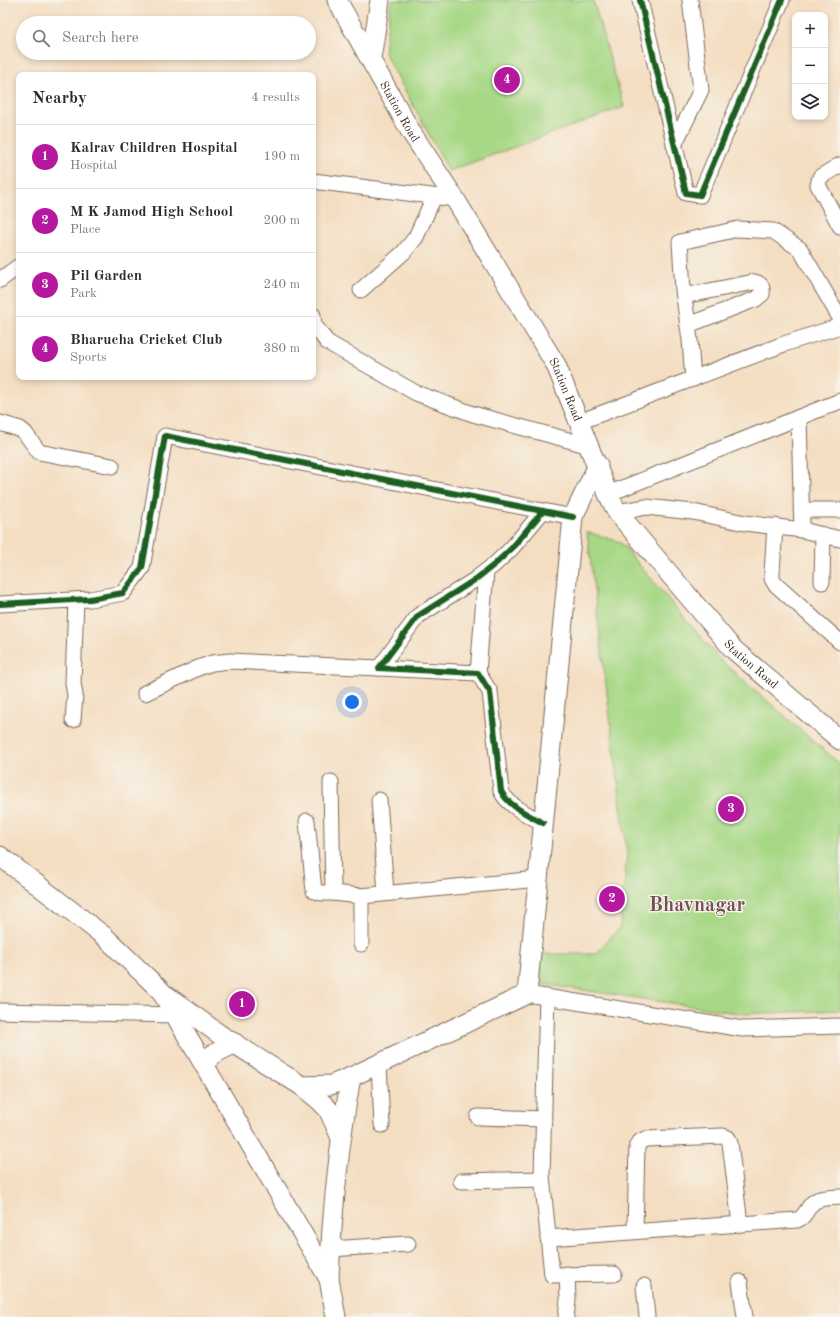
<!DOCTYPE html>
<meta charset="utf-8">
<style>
body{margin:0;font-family:"Old Standard TT",serif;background:#f7f7f7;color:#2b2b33}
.controls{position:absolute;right:12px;top:12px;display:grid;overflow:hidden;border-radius:8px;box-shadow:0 2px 6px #0003}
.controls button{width:36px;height:36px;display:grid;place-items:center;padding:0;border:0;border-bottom:1px solid #e1e1e2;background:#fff;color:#2b2b33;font:20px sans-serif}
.you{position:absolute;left:352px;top:702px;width:14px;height:14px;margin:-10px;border:3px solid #fff;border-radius:50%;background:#1a73e8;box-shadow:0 0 0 6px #1a73e833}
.badge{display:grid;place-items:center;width:26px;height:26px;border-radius:50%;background:#b5179e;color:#fff;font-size:13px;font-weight:700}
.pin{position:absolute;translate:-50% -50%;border:2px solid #fff;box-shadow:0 1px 4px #0006}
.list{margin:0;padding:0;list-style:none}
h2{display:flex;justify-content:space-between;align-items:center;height:52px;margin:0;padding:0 16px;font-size:17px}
h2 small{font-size:13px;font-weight:400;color:#7c7c81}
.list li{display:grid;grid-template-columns:26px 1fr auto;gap:12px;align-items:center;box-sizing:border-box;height:64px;padding:0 16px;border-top:1px solid #e1e1e2}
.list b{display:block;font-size:15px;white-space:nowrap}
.list p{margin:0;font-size:13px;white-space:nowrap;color:#7c7c81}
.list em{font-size:13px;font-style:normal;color:#7c7c81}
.icon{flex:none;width:22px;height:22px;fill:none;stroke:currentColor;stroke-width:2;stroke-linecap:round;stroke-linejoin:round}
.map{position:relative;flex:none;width:840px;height:1317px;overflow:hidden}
.search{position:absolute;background:#fff;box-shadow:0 2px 6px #0003;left:16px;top:16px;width:300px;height:44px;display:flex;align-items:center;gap:10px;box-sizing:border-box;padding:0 14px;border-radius:22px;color:#7c7c81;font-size:15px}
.panel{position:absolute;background:#fff;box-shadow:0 2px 6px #0003;left:16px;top:72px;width:300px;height:308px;border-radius:8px}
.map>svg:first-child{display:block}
.green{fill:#a7d886;stroke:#718152}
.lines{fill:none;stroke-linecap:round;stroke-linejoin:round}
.minor-casing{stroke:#7c6957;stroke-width:17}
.major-casing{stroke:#7c6957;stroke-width:21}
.minor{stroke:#fff;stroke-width:15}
.major{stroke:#fff;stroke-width:19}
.cycleway-casing{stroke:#f7f3e8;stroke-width:8}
.cycleway{stroke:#1b5e20;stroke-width:6}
.labels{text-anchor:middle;stroke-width:3;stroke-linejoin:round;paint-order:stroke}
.street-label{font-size:12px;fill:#3b2a1e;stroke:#f7f3e8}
.town-label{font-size:20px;font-weight:bold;fill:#724f54;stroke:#f7f3e8}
</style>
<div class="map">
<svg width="840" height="1317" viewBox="0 0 840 1317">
<rect width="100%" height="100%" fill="#f7f3e8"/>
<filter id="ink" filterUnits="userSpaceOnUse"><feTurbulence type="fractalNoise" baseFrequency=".025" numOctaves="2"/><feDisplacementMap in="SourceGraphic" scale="8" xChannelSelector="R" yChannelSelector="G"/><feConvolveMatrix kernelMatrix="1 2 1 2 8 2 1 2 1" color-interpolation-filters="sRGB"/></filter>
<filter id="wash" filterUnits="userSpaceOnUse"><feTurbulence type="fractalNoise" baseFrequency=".012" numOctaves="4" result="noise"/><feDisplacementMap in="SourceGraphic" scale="16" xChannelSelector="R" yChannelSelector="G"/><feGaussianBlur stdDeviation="0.9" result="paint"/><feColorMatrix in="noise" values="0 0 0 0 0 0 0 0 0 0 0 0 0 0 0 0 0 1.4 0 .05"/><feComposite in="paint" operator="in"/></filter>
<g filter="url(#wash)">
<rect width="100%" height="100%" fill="#f4dec2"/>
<!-- green -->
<g class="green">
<path d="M391 0H593L624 107 449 171 384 52Z"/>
<path d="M587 532 620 542 720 660 840 764V1010L745 1014 542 984 539 954H596L620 927 627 854Z"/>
</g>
</g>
<g filter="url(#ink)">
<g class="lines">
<!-- minor casing -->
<g class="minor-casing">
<g id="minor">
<path d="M640 0 686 193 700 195 782 0"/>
<path d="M674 145 701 90 690 0"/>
<path d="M840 165 820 177 818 185 840 226"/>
<path d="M313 181 455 199"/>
<path d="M0 280 19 266"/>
<path d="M361 290 404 252 416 237 434 197"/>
<path d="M684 296 754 282C761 283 763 287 762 294L756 299 688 325"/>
<path d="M313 315 314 325 327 342 416 393 473 414 590 446"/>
<path d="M693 379 690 340 683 290 680 242 738 229 773 231 800 249 840 318"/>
<path d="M579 422 784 344 840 326"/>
<path d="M0 423 20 429 25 433 39 452 112 466"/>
<path d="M608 494 840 401"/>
<path d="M801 510H840"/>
<path d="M617 512 646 507 693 512 745 523 802 530 799 417"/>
<path d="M775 526 772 573V579L775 584 840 642"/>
<path d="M802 530 840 539"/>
<path d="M822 582 823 535"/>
<path d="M0 604 90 599 123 593 142 568 165 436 573 517"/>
<path d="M478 673 486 572"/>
<path d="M145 693 198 668 212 663 230 661 379 668"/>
<path d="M73 720 75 695 73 683 76 600"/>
<path d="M331 782 333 893 361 896"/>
<path d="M379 800 386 893"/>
<path d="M307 821 314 891 322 893H334"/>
<path d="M543 823C529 815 509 807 501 791L490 692 478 673 379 668 418 616 476 579 495 564 511 549 543 511"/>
<path d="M361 944V896L538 879"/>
<path d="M527 994 743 1029 840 1026"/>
<path d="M547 997 542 1176 552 1275 614 1274"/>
<path d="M0 1011 175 1015"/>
<path d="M379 1064 382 1125"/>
<path d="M478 1117 544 1119"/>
<path d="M461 1181 542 1179"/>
<path d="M635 1231 637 1145 641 1141 646 1139 723 1136 728 1138 730 1143 740 1224"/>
<path d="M548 1238 797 1220C807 1217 807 1204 817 1200 824 1197 833 1198 840 1197"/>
<path d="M330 1249 408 1244"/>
<path d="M740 1282 745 1317"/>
<path d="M644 1286 647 1317"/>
<path d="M566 1317 568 1300 567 1274"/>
</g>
</g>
<!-- major casing -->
<g class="major-casing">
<g id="major">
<path id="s1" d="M337 0 411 132 455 199 556 365 608 494 617 512 733 649 840 740"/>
<path d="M371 59 380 0"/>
<path d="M0 856 104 936 161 991 329 1279 336 1317"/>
<path d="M167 996 219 1034 302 1086 331 1085 351 1077"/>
<path d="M205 1066 212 1055 235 1043"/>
<path d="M302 1086 320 1101 328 1109 341 1138"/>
<path d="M329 1279C332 1212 339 1144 351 1077L527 994 573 517 598 465"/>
</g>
</g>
<!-- minor -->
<use href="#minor" class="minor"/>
<!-- major -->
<use href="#major" class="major"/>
<!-- cycleway casing -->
<g class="cycleway-casing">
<g id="cycleway">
<path d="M640 0 686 193 700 195 782 0"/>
<path d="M0 604 90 599 123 593 142 568 165 436 573 517"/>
<path d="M543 823C529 815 509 807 501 791L490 692 478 673 379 668 418 616 476 579 495 564 511 549 543 511"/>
</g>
</g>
<!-- cycleway -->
<use href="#cycleway" class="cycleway"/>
</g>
</g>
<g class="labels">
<!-- street labels -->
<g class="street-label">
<text dy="4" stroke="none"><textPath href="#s1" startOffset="128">Station Road</textPath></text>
<text dy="4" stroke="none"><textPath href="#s1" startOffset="452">Station Road</textPath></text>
<text dy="4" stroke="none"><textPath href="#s1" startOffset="788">Station Road</textPath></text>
</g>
<!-- town labels -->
<g class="town-label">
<text x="697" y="911">Bhavnagar</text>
</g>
</g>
</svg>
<div class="controls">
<button>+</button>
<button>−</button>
<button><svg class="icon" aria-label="layers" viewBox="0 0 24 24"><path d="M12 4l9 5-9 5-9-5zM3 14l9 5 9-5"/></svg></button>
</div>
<div class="you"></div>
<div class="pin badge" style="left:242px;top:1004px">1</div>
<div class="pin badge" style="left:612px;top:899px">2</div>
<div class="pin badge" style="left:731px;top:809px">3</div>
<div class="pin badge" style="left:507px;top:80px">4</div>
<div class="search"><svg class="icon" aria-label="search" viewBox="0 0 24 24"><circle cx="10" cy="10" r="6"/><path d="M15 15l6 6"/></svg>Search here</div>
<section class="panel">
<h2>Nearby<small>4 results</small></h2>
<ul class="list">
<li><span class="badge">1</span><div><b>Kalrav Children Hospital</b><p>Hospital</p></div><em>190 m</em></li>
<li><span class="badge">2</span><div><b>M K Jamod High School</b><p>Place</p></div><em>200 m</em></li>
<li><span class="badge">3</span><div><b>Pil Garden</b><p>Park</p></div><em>240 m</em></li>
<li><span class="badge">4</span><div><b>Bharucha Cricket Club</b><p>Sports</p></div><em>380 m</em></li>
</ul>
</section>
</div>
